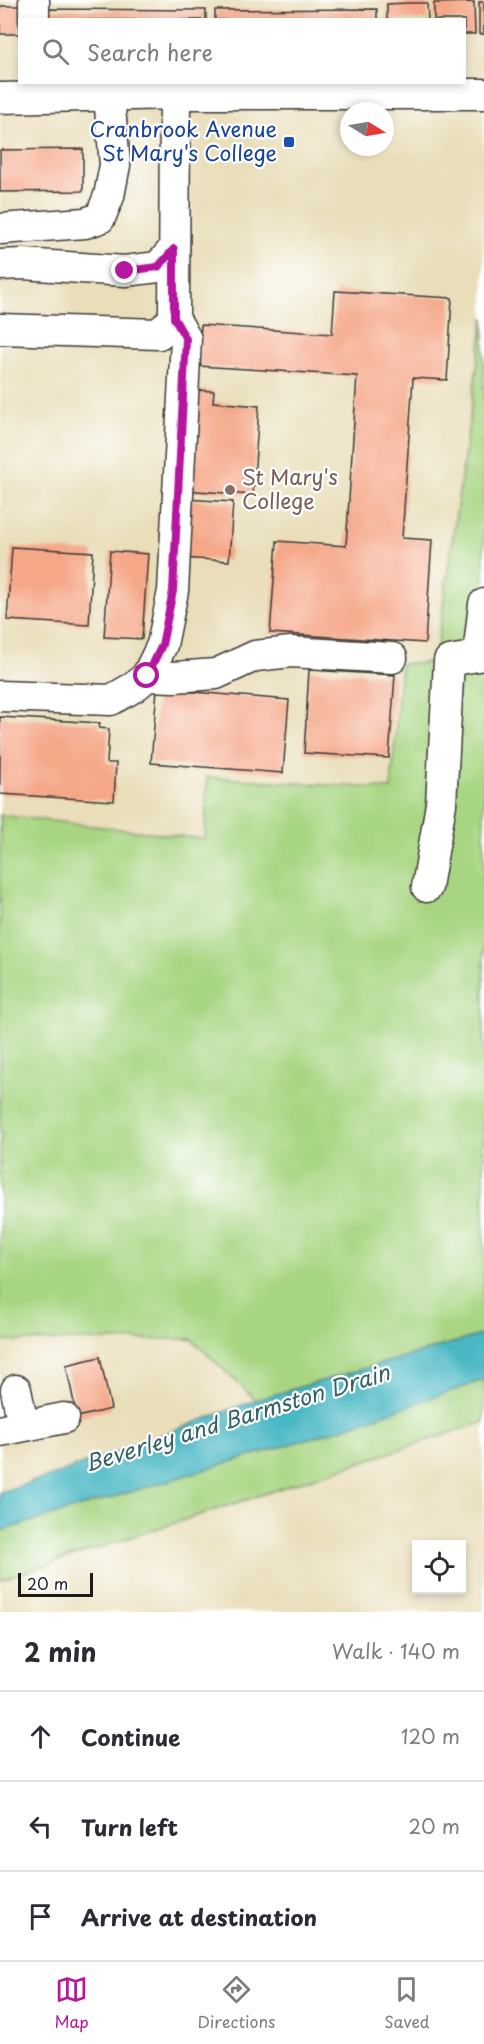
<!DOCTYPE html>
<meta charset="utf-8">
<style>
body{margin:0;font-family:"Playpen Sans",sans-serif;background:#f2f2f3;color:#2b2b33}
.controls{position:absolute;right:18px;bottom:18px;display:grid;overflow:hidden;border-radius:0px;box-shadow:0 3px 9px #0003}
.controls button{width:54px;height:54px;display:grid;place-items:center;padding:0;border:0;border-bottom:2px solid #e1e1e2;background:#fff;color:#2b2b33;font:30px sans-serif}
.compass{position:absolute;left:340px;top:102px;width:54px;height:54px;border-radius:50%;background:#fff;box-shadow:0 3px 9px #0003;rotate:101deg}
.scale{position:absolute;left:18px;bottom:15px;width:75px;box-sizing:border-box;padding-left:6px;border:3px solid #1c1c1c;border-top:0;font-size:16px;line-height:21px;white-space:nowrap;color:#1c1c1c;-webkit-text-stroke:4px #fff;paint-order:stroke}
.stop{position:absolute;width:18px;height:18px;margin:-14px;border:4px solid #b5179e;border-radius:50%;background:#fff}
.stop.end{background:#b5179e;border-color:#fff;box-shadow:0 2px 6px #0008}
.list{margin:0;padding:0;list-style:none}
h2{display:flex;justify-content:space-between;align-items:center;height:78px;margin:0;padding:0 24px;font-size:26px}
h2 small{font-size:20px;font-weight:400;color:#7c7c81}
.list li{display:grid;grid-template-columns:39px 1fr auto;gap:18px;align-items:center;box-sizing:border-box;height:90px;padding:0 24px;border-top:2px solid #e1e1e2}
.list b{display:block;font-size:22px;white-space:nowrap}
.list em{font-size:20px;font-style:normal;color:#7c7c81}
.icon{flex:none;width:33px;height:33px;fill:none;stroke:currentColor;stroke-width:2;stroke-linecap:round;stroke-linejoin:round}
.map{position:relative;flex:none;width:484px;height:1612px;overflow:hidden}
.search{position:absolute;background:#fff;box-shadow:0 3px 9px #0003;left:18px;right:18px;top:18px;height:66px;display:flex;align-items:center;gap:15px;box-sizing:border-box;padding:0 21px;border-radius:0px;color:#7c7c81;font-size:22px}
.sheet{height:348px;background:#fff}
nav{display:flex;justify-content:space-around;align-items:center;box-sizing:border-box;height:84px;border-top:2px solid #e1e1e2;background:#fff;font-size:16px;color:#7c7c81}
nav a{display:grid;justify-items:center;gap:3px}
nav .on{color:#b5179e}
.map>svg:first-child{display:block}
.green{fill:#a8d582;stroke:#62784f;stroke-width:1.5}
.water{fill:#4ab8c5;stroke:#336a70;stroke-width:1.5}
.building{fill:#f5a788}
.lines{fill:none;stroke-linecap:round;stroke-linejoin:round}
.minor-casing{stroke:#3b3934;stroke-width:33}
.minor{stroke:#fff;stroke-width:30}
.route{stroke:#b5179e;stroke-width:8}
.transit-dot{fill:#1a4fb4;stroke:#fff;stroke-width:2}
.education-dot{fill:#8d6e63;stroke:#fff;stroke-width:2}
.labels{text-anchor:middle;stroke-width:4.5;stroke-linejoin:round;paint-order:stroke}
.transit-label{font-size:21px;fill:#164399;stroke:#fff;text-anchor:end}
.education-label{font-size:21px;fill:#785e54;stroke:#fff;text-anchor:start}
.water-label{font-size:22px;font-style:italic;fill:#316268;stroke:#fff}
</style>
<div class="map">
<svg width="484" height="1612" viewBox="0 0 484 1612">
<rect width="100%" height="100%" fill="#fff"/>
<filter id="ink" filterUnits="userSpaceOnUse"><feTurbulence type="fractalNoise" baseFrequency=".0167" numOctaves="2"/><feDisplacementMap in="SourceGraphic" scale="12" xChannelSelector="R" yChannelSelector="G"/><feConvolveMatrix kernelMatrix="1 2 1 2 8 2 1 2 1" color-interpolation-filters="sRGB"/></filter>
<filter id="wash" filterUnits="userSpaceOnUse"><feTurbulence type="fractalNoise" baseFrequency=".008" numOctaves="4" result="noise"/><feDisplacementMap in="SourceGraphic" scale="24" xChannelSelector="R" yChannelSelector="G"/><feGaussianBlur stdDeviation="1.35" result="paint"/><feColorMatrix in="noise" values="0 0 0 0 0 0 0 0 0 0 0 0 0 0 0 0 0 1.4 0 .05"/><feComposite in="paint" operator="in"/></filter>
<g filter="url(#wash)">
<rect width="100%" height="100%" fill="#e9deb9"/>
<!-- green -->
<g class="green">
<path d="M484 317V1334L256 1400 191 1339 0 1341V815L205 839 207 777 391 789 401 664 435 662Z"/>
<path d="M484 1380V1422L0 1580V1531L334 1431Z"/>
</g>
<!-- water -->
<path class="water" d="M484 1334V1380L334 1431 0 1531V1492L48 1477 256 1400Z"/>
<g id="blocks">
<!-- building -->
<g class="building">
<path d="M474 2 475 34H464V20H434V3Z"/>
<rect x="479" y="2" width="5" height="32"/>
<path d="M408 3H427L428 20H387V4Z"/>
<path d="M0 6H29L20 20V34H0Z"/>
<path d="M41 9 206 10V20H41Z"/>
<path d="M377 9V20H215V10Z"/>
<path d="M83 149V191L0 192V150Z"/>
<path d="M335 291 452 298 447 380 413 378 402 538 432 540 425 643 270 633 277 541 346 546 357 376 198 366 201 325 332 334Z"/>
<path d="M194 390 214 391 213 402 259 406 253 495 183 490Z"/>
<path d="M185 499 233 502 229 561 181 558Z"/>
<path d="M12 547 93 552 89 625 7 620Z"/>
<path d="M110 551 148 554 142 639 104 637Z"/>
<path d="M309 670 395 675 389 758 304 753Z"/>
<path d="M157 689 289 700 283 773 151 763Z"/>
<path d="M0 717 100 723 99 728 109 729 107 763H116L114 801 0 794Z"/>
<path d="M100 1357 111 1409 77 1417 66 1365Z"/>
</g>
</g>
</g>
<g filter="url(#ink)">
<use href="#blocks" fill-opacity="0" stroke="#3b3934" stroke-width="1.5"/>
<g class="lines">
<!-- minor casing -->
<g class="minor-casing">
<g id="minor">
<path d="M34 0V20"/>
<path d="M0 98 175 94H484"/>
<path d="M0 229 85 223 100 218 109 196 115 165 109 96"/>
<path d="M0 265 23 264 125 271 158 267 174 249"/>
<path d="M0 329 159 334 174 318"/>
<path d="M147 676 162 645 173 591 186 339 174 318 175 94"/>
<path d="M0 696 111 700 134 687 147 676 174 677 216 674 255 656 291 652 392 658"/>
<path d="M427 887 441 804 449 661 478 656 484 604"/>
<path d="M16 1390 23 1425"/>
<path d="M0 1431 64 1418"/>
</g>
</g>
<!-- minor -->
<use href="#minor" class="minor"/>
</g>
</g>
<g class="lines" filter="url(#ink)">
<!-- route -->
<path class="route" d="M125 271 158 267 174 249V318L186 339 173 591 162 645 147 676"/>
</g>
<!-- markers -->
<rect class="transit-dot" x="283" y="136" width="12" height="12" rx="3"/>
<circle class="education-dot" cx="230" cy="490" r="6"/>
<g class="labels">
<!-- transit labels -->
<g class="transit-label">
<text x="277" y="137">Cranbrook Avenue<tspan x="277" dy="24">St Mary's College</tspan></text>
</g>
<!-- education labels -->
<g class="education-label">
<text x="242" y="485">St Mary's<tspan x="242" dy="24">College</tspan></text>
</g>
<!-- water labels -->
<g class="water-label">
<text transform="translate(237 1418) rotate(-17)" y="8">Beverley and Barmston Drain</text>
</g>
</g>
</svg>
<div class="controls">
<button><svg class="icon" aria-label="locate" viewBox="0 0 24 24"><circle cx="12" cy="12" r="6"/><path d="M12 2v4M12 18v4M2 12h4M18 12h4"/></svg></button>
</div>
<svg class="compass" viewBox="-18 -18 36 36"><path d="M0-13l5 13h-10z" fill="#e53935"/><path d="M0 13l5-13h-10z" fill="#7c7c81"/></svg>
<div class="scale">20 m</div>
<div class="stop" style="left:147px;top:676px"></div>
<div class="stop end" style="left:125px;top:271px"></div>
<div class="search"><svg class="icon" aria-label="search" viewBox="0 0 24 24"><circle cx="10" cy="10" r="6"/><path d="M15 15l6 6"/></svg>Search here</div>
</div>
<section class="sheet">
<h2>2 min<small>Walk · 140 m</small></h2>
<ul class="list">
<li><svg class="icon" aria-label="ahead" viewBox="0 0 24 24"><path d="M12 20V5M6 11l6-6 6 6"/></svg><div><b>Continue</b></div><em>120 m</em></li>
<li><svg class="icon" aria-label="left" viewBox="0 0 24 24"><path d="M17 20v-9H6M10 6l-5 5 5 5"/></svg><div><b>Turn left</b></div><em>20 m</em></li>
<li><svg class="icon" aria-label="arrive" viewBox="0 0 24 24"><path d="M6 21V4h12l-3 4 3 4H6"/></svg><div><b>Arrive at destination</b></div></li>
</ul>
</section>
<nav>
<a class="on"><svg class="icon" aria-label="map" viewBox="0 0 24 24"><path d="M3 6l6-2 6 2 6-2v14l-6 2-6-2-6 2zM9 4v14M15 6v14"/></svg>Map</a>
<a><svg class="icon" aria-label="directions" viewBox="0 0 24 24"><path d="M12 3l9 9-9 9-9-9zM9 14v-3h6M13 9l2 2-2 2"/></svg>Directions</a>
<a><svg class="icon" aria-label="saved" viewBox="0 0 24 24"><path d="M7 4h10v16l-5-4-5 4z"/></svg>Saved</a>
</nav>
